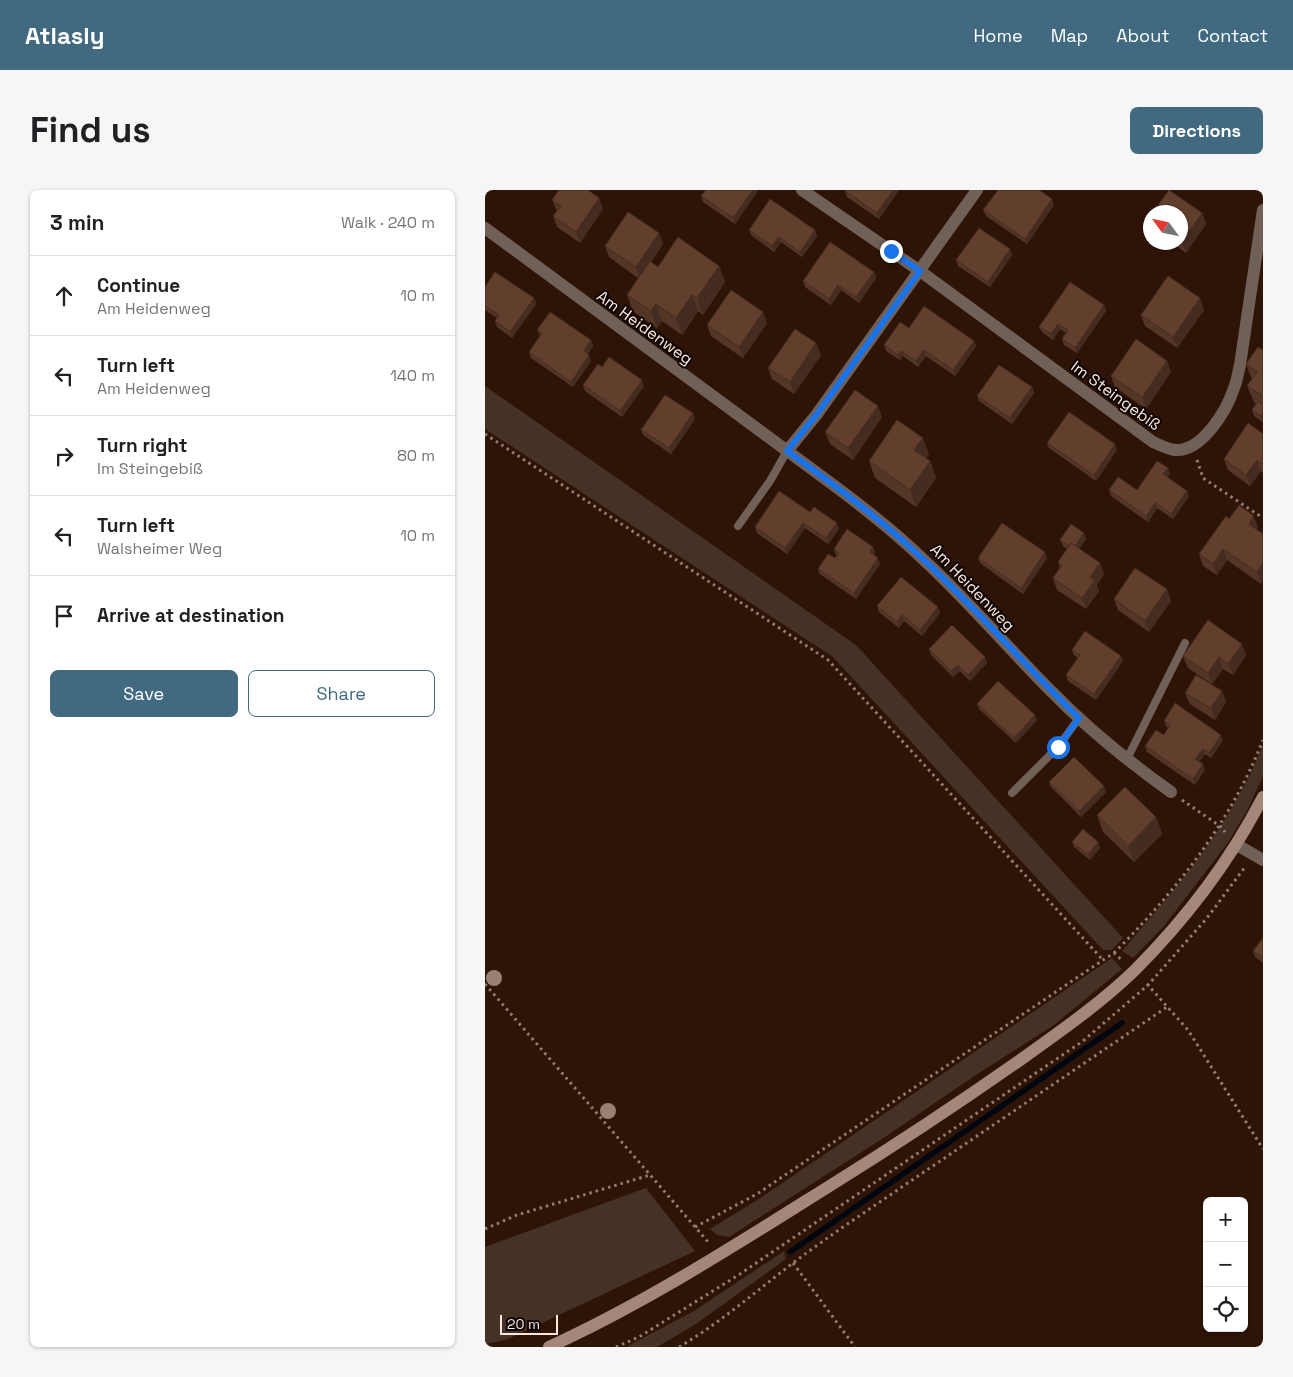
<!DOCTYPE html>
<meta charset="utf-8">
<style>
body{margin:0;font-family:"Space Grotesk",sans-serif;background:#f6f6f6;color:#202124}
.controls{position:absolute;right:15px;bottom:15px;display:grid;overflow:hidden;border-radius:8px;box-shadow:0 1px 4px #0004}
.controls button{width:45px;height:45px;display:grid;place-items:center;padding:0;border:0;border-bottom:1px solid #e0e0e0;background:#fff;color:#202124;font:25px sans-serif}
.compass{position:absolute;left:658px;top:15px;width:45px;height:45px;border-radius:50%;background:#fff;box-shadow:0 1px 4px #0004;rotate:303deg}
.scale{position:absolute;left:15px;bottom:12px;width:58px;box-sizing:border-box;padding-left:5px;border:2px solid #fbe8de;border-top:0;font-size:14px;line-height:18px;white-space:nowrap;color:#fbe8de;-webkit-text-stroke:4px #0e0401;paint-order:stroke}
.stop{position:absolute;width:15px;height:15px;margin:-11px;border:4px solid #1a73e8;border-radius:50%;background:#fff}
.stop.end{background:#1a73e8;border-color:#fff;box-shadow:0 1px 5px #0008}
.list{margin:0;padding:0;list-style:none}
h2{display:flex;justify-content:space-between;align-items:center;height:65px;margin:0;padding:0 20px;font-size:21px}
h2 small{font-size:16px;font-weight:400;color:#757577}
.list li{display:grid;grid-template-columns:32px 1fr auto;gap:15px;align-items:center;box-sizing:border-box;height:80px;padding:0 20px;border-top:1px solid #e0e0e0}
.list b{display:block;font-size:19px;white-space:nowrap}
.list p{margin:0;font-size:16px;white-space:nowrap;color:#757577}
.list em{font-size:16px;font-style:normal;color:#757577}
.actions{display:flex;gap:10px;padding:15px 20px}
.actions a{flex:1;padding:11px 0;border:1px solid #416a80;border-radius:8px;text-align:center;font-size:18px;color:#416a80}
.actions .main{background:#416a80;color:#fff}
.icon{flex:none;width:28px;height:28px;fill:none;stroke:currentColor;stroke-width:2;stroke-linecap:round;stroke-linejoin:round}
.map{position:relative;flex:none;width:778px;height:1157px;overflow:hidden;border-radius:8px}
header{display:flex;align-items:center;gap:30px;box-sizing:border-box;height:70px;padding:0 25px;background:#416a80;color:#fff}
header strong{font-size:24px}
nav{display:flex;gap:28px;margin-inline-start:auto;font-size:18px}
.intro{display:flex;align-items:center;justify-content:space-between;box-sizing:border-box;height:120px;padding:0 30px}
h1{margin:0;font-size:35px}
.button{padding:12px 22px;border-radius:8px;background:#416a80;color:#fff;font-size:18px;font-weight:700}
main{display:flex;gap:30px;padding:0 30px}
aside{flex:1;background:#fff;border-radius:8px;box-shadow:0 1px 4px #0004}
.map>svg:first-child{display:block}
.green{fill:#463127}
.lines{fill:none;stroke-linecap:round;stroke-linejoin:round}
.stream{stroke:#000710;stroke-width:5.5}
.path{stroke:#947d71;stroke-width:3;stroke-dasharray:2.5 4;stroke-linecap:butt}
.lane{stroke:#716058;stroke-width:8}
.street{stroke:#716058;stroke-width:12}
.secondary{stroke:#a3887a;stroke-width:12}
.tree{fill:#9b8174}
.wall{fill:#543627}
.shaded-wall{fill:#452c20}
.building{fill:#623f2d;stroke:#452c20}
.route{stroke:#1a73e8;stroke-width:6}
.labels{text-anchor:middle;stroke-width:4;stroke-linejoin:round;paint-order:stroke}
.street-label{font-size:16px;fill:#fbe8de;stroke:#0e0401}
</style>
<header>
<strong>Atlasly</strong>
<nav><a>Home</a><a>Map</a><a>About</a><a>Contact</a></nav>
</header>
<div class="intro"><h1>Find us</h1><a class="button">Directions</a></div>
<main>
<aside>
<h2>3 min<small>Walk · 240 m</small></h2>
<ul class="list">
<li><svg class="icon" aria-label="ahead" viewBox="0 0 24 24"><path d="M12 20V5M6 11l6-6 6 6"/></svg><div><b>Continue</b><p>Am Heidenweg</p></div><em>10 m</em></li>
<li><svg class="icon" aria-label="left" viewBox="0 0 24 24"><path d="M17 20v-9H6M10 6l-5 5 5 5"/></svg><div><b>Turn left</b><p>Am Heidenweg</p></div><em>140 m</em></li>
<li><svg class="icon" aria-label="right" viewBox="0 0 24 24"><path d="M7 20v-9h11M14 6l5 5-5 5"/></svg><div><b>Turn right</b><p>Im Steingebiß</p></div><em>80 m</em></li>
<li><svg class="icon" aria-label="left" viewBox="0 0 24 24"><path d="M17 20v-9H6M10 6l-5 5 5 5"/></svg><div><b>Turn left</b><p>Walsheimer Weg</p></div><em>10 m</em></li>
<li><svg class="icon" aria-label="arrive" viewBox="0 0 24 24"><path d="M6 21V4h12l-3 4 3 4H6"/></svg><div><b>Arrive at destination</b></div></li>
</ul>
<div class="actions"><a class="main">Save</a><a>Share</a></div>
</aside>
<div class="map">
<svg width="778" height="1157" viewBox="0 0 778 1157">
<rect width="100%" height="100%" fill="#2e1406"/>
<!-- green -->
<g class="green">
<path d="M0 196 371 455 638 748 627 760H618L348 467 0 239Z"/>
<path d="M778 555V586L762 621 742 654 679 736 648 768 637 761C694 695 745 637 778 555Z"/>
<path d="M627 768 637 779 569 835 488 887 397 949 244 1047 232 1045 225 1039 277 1007Z"/>
<path d="M161 998 210 1061 21 1150 0 1154V1057Z"/>
<path d="M299 1061 301 1069 211 1134 172 1157H141L209 1121Z"/>
</g>
<g class="lines">
<!-- stream -->
<path class="stream" d="M305 1062 637 833"/>
<!-- path -->
<g class="path">
<path d="M0 244 343 470 618 770"/>
<path d="M712 270 718 288 778 328"/>
<path d="M697 610 735 636 740 642"/>
<path d="M629 763C690 702 746 632 778 550"/>
<path d="M0 794 224 1053"/>
<path d="M662 794 703 840 778 959"/>
<path d="M210 1037 272 1004 618 770 629 763 638 771"/>
<path d="M0 1039 32 1025 165 985"/>
<path d="M308 1073 370 1157"/>
<path d="M131 1157 154 1147 255 1084 598 851 663 795 722 728 760 677"/>
<path d="M194 1157C235 1133 270 1102 308 1073 324 1061 341 1049 358 1037L682 817"/>
</g>
<!-- lane -->
<g class="lane">
<path d="M253 336 285 291 302 261"/>
<path d="M642 569 700 453"/>
<path d="M527 603 573 557 594 528"/>
</g>
<!-- street -->
<g class="street">
<path d="M317 0 435 81 668 252C675 255 682 259 690 260 717 262 742 220 749 198 752 191 753 183 755 175L778 20"/>
<path d="M0 38 343 291C377 316 410 342 440 371 484 412 524 459 567 502 603 539 644 572 686 602"/>
<path d="M302 261 332 224 492 0"/>
<path d="M752 655 778 670"/>
</g>
<!-- secondary -->
<path class="secondary" d="M64 1157C162 1112 252 1054 343 997 409 956 474 913 538 868 577 840 616 813 650 780 701 729 745 671 778 607"/>
</g>
<!-- trees -->
<g class="tree">
<circle cx="9" cy="788" r="8"/>
<circle cx="123" cy="921" r="8"/>
</g>
<!-- wall -->
<g class="wall">
<path d="M221 0H272V2L250 34 218 12 216 6Z"/>
<path d="M414 0 394 29 362 7 360 1Z"/>
<path d="M114 8 118 19 95 53 72 37 68 26 72 21 67 10Z"/>
<path d="M569 15 542 54 501 26 498 20Z"/>
<path d="M696 22 717 23 721 34 701 63 686 52H696Z"/>
<path d="M264 40 332 46 317 67 296 52 289 62 266 45Z"/>
<path d="M174 43 178 54 166 72 173 77 234 76 240 92 218 125 213 121 197 145 177 131 172 138 148 121 142 105 153 88 124 67 120 56Z"/>
<path d="M525 59 527 65 505 97 473 76 471 70Z"/>
<path d="M389 82 391 88 374 113 356 100 346 115 320 97 318 91Z"/>
<path d="M0 97 49 108 51 114 27 148 12 137 10 131 12 128 0 120Z"/>
<path d="M619 115 621 121 592 163 579 155 577 149 581 143 575 139 568 150 557 142 554 137Z"/>
<path d="M719 120 692 158 660 136 656 125Z"/>
<path d="M278 122 282 133 258 168 226 146 222 135Z"/>
<path d="M424 138 489 151 491 156 470 186 441 166 433 177 418 166 415 170 401 161 399 155Z"/>
<path d="M52 140 106 150 108 156 103 164 106 171 88 197 46 168 44 162 55 146Z"/>
<path d="M331 153 336 165 309 204 287 189 283 178Z"/>
<path d="M778 160V232L769 226 767 220 771 214 769 212 762 196 767 190 761 174Z"/>
<path d="M682 171 686 182 661 219 630 197 626 186Z"/>
<path d="M117 177 159 196 137 227 100 201 98 195Z"/>
<path d="M547 197 549 203 527 234 494 211 492 206Z"/>
<path d="M397 227 368 270 345 254 340 242Z"/>
<path d="M210 229 186 264 158 245 156 240Z"/>
<path d="M778 244V283L776 281 765 296 743 280 739 269Z"/>
<path d="M562 253 632 260 611 291 564 258Z"/>
<path d="M444 264 441 268 445 271 451 288 431 317 390 288 384 271Z"/>
<path d="M685 284 682 287 702 301 704 306 688 329 672 318 663 332 626 306 624 300H652Z"/>
<path d="M325 322 354 339 343 354 320 338 302 364 272 343 270 337Z"/>
<path d="M744 329 773 337 772 340 776 394 742 370 732 385 718 376 714 364Z"/>
<path d="M601 349 594 359 615 373 619 384 612 395 614 401 601 419 572 400 568 388 575 378 573 372 582 359 578 356 575 350Z"/>
<path d="M388 357 390 362 389 365 395 374 371 409 335 384 333 379 350 368 352 366 351 365 349 359Z"/>
<path d="M493 368H562L538 404 495 373Z"/>
<path d="M682 399 686 411 664 442 633 420 629 409Z"/>
<path d="M392 416 455 423 437 446 419 431 414 438 394 422Z"/>
<path d="M444 459 500 467 502 473 485 491 475 481 468 487 446 465Z"/>
<path d="M587 460 638 471 611 510 583 491 581 485 593 468 589 465Z"/>
<path d="M761 465 748 485 738 479 727 494 703 478 698 466Z"/>
<path d="M737 501 741 512 730 530 705 514 700 503Z"/>
<path d="M492 514 552 530 531 553 494 519Z"/>
<path d="M679 531 738 550 726 568 720 564 714 572 720 580 710 595 662 562 660 556 679 545 683 538 681 536Z"/>
<path d="M564 592 619 596 621 602 596 627 566 597Z"/>
<path d="M612 625 671 627 677 644 649 672 618 642Z"/>
<path d="M587 652H613L615 658 605 670 589 657Z"/>
<path d="M778 748V773L770 767 768 761Z"/>
</g>
<!-- shaded-wall -->
<g class="shaded-wall">
<path d="M268 0H272V2L250 34 248 28Z"/>
<path d="M408 0H414L394 29 392 23Z"/>
<path d="M114 8 118 19 95 53 91 42Z"/>
<path d="M567 9 569 15 542 54 540 49Z"/>
<path d="M717 23 721 34 701 63 697 52Z"/>
<path d="M330 40 332 46 317 67 315 62Z"/>
<path d="M174 43 178 54 155 89 151 77Z"/>
<path d="M294 47 296 52 289 62 287 56Z"/>
<path d="M525 59 527 65 505 97 503 92Z"/>
<path d="M234 76 240 92 218 125 212 108Z"/>
<path d="M389 82 391 88 374 113 371 107Z"/>
<path d="M353 95 356 100 346 115 344 109Z"/>
<path d="M207 105 213 121 197 145 191 128Z"/>
<path d="M49 108 51 114 27 148 25 142Z"/>
<path d="M715 108 719 120 692 158 688 147Z"/>
<path d="M171 114 177 131 172 138 166 121Z"/>
<path d="M619 115 621 121 592 163 590 158Z"/>
<path d="M278 122 282 133 258 168 254 157Z"/>
<path d="M573 134 575 139 568 150 566 144Z"/>
<path d="M106 150 108 156 101 167 99 161Z"/>
<path d="M489 151 491 156 470 186 468 180Z"/>
<path d="M331 153 336 165 309 204 305 192Z"/>
<path d="M439 160 441 166 433 177 431 171Z"/>
<path d="M416 161 418 166 415 170 413 165Z"/>
<path d="M104 165 106 171 88 197 86 192Z"/>
<path d="M682 171 686 182 661 219 657 207Z"/>
<path d="M157 190 159 196 137 227 135 221Z"/>
<path d="M547 197 549 203 527 234 525 228Z"/>
<path d="M393 216 397 227 368 270 363 258Z"/>
<path d="M208 223 210 229 186 264 184 258Z"/>
<path d="M778 223V232L776 226Z"/>
<path d="M438 248 444 264 435 277 429 260Z"/>
<path d="M630 254 632 260 611 291 609 285Z"/>
<path d="M772 270 776 281 765 296 761 285Z"/>
<path d="M445 271 451 288 431 317 425 300Z"/>
<path d="M683 278 685 284 680 290 678 284Z"/>
<path d="M702 301 704 306 688 329 686 324Z"/>
<path d="M670 313 672 318 663 332 661 326Z"/>
<path d="M769 326 773 337 768 345 764 334Z"/>
<path d="M318 333 320 338 302 364 300 358Z"/>
<path d="M352 333 354 339 343 354 341 348Z"/>
<path d="M599 343 601 349 590 365 588 359Z"/>
<path d="M388 357 390 362 387 368 385 362Z"/>
<path d="M738 359 742 370 732 385 728 374Z"/>
<path d="M560 362 562 368 538 404 536 398Z"/>
<path d="M393 368 395 374 371 409 369 403Z"/>
<path d="M615 373 619 384 612 395 614 401 601 419 597 408 605 387Z"/>
<path d="M778 373V390L776 394 772 382Z"/>
<path d="M682 399 686 411 664 442 660 431Z"/>
<path d="M453 417 455 423 437 446 435 440Z"/>
<path d="M417 425 419 431 414 438 412 432Z"/>
<path d="M757 454 761 465 748 485 743 474Z"/>
<path d="M636 466 638 471 611 510 609 504Z"/>
<path d="M500 467 502 473 485 491 483 485Z"/>
<path d="M734 467 738 479 727 494 723 483Z"/>
<path d="M473 475 475 481 468 487 466 481Z"/>
<path d="M737 501 741 512 730 530 726 518Z"/>
<path d="M550 525 552 530 531 553 529 548Z"/>
<path d="M736 545 738 550 726 568 724 563Z"/>
<path d="M718 559 720 564 712 575 710 569Z"/>
<path d="M718 574 720 580 710 595 708 589Z"/>
<path d="M619 596 621 602 596 627 594 621Z"/>
<path d="M671 627 677 644 649 672 643 656Z"/>
<path d="M613 652 615 658 605 670 603 665Z"/>
</g>
<!-- building -->
<g class="building">
<path d="M74 0H103L114 8 91 42 68 26 76 16 67 10Z"/>
<path d="M221 0H268L248 28 216 6Z"/>
<path d="M361 0H408L392 23 360 1Z"/>
<path d="M513 0H554L567 9 540 49 498 20Z"/>
<path d="M684 0 717 23 697 52 696 50V22H668Z"/>
<path d="M285 9 330 40 315 62 294 47 287 56 264 40Z"/>
<path d="M143 22 174 43 151 77 120 56Z"/>
<path d="M494 38 525 59 503 92 471 70Z"/>
<path d="M193 47 234 76 212 108 207 105 191 128 171 114 166 121 142 105 165 71 173 77Z"/>
<path d="M345 52 389 82 371 107 353 95 344 109 318 91Z"/>
<path d="M10 82 49 108 25 142 10 131 14 125 0 116V97Z"/>
<path d="M683 86 715 108 688 147 656 125Z"/>
<path d="M585 92 619 115 590 158 577 149 583 140 573 134 566 144 554 137Z"/>
<path d="M246 100 278 122 254 157 222 135Z"/>
<path d="M439 116 489 151 468 180 439 160 431 171 416 161 413 165 399 155 415 132 424 138Z"/>
<path d="M65 122 106 150 99 161 104 165 86 192 44 162 57 143 52 140Z"/>
<path d="M310 139 331 153 305 192 283 178Z"/>
<path d="M651 149 682 171 657 207 626 186Z"/>
<path d="M773 157 778 160V206L762 196 772 182 761 174Z"/>
<path d="M124 167 157 190 135 221 98 195 113 174 117 177Z"/>
<path d="M514 175 547 197 525 228 492 206Z"/>
<path d="M370 200 393 216 363 258 340 242Z"/>
<path d="M180 205 208 223 184 258 156 240Z"/>
<path d="M773 211 778 215V223L776 226 767 220Z"/>
<path d="M584 222 630 254 609 285 562 253Z"/>
<path d="M412 230 438 248 429 260 445 271 425 300 384 271Z"/>
<path d="M763 233 778 244V274L772 270 761 285 739 269Z"/>
<path d="M672 271 683 278 678 284 702 301 686 324 670 313 661 326 624 300 633 287 652 300Z"/>
<path d="M294 301 325 322 329 317 352 333 341 348 318 333 300 358 270 337Z"/>
<path d="M754 315 769 326 764 334 778 344V373L772 382 738 359 728 374 714 364 741 326 744 329Z"/>
<path d="M517 333 560 362 536 398 493 368Z"/>
<path d="M586 334 599 343 590 356 586 353 584 356 575 350Z"/>
<path d="M362 339 388 357 385 362 393 368 369 403 333 379 343 364 350 368 354 363 349 359Z"/>
<path d="M586 353 615 373 605 387 610 390 597 408 568 388 577 375 573 372Z"/>
<path d="M650 378 682 399 660 431 629 409Z"/>
<path d="M416 387 453 417 435 440 417 425 412 432 392 416Z"/>
<path d="M723 430 757 454 743 474 734 467 723 483 698 466Z"/>
<path d="M467 435 500 467 483 485 473 475 466 481 444 459Z"/>
<path d="M600 441 636 466 609 504 581 485 595 465 587 460Z"/>
<path d="M711 485 737 501 726 518 700 503Z"/>
<path d="M513 491 550 525 529 548 492 514Z"/>
<path d="M690 513 736 545 724 563 718 559 710 569 718 574 708 589 660 556 671 540 679 545 685 535 679 531Z"/>
<path d="M589 567 619 596 594 621 564 592Z"/>
<path d="M640 597 671 627 643 656 612 625Z"/>
<path d="M598 639 613 652 603 665 587 652Z"/>
<path d="M778 748V768L768 761Z"/>
</g>
<g class="lines">
<!-- route -->
<path class="route" d="M406 61 435 81 332 224 302 261C350 295 397 330 439 370 493 420 541 477 594 528L573 557"/>
</g>
<g class="labels">
<!-- street labels -->
<g class="street-label">
<text transform="translate(160 137) rotate(36)" y="6">Am Heidenweg</text>
<text transform="translate(631 205) rotate(36)" y="6">Im Steingebiß</text>
<text transform="translate(488 397) rotate(46)" y="6">Am Heidenweg</text>
</g>
</g>
</svg>
<div class="controls">
<button>+</button>
<button>−</button>
<button><svg class="icon" aria-label="locate" viewBox="0 0 24 24"><circle cx="12" cy="12" r="6"/><path d="M12 2v4M12 18v4M2 12h4M18 12h4"/></svg></button>
</div>
<svg class="compass" viewBox="-18 -18 36 36"><path d="M0-13l5 13h-10z" fill="#e53935"/><path d="M0 13l5-13h-10z" fill="#757577"/></svg>
<div class="scale">20 m</div>
<div class="stop" style="left:573px;top:557px"></div>
<div class="stop end" style="left:406px;top:61px"></div>
</div>
</main>
